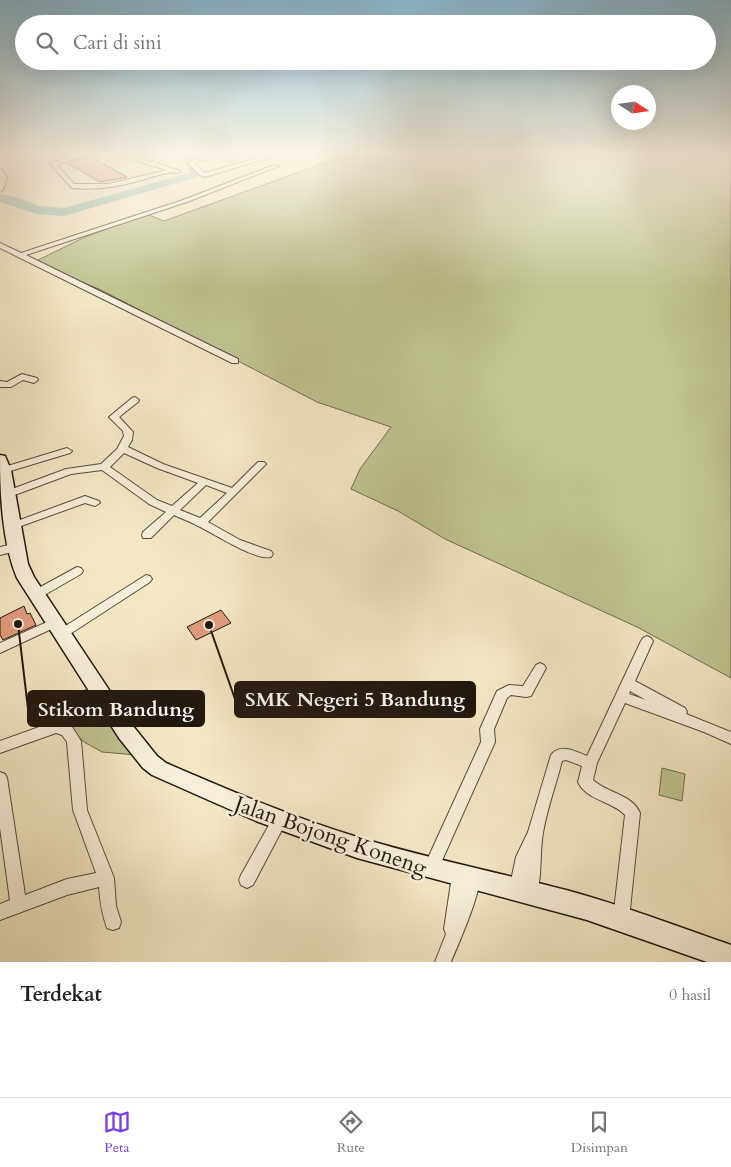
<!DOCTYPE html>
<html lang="id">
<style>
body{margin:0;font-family:Cardo,serif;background:#f2f2f2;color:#202124}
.compass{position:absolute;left:611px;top:85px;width:45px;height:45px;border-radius:50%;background:#fff;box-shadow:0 5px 20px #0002;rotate:102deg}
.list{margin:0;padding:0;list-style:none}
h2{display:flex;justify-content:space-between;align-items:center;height:65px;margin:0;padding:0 20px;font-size:21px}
h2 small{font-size:16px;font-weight:400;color:#757577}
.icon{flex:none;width:28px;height:28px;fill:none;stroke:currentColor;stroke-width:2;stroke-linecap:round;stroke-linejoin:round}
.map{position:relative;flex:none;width:731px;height:962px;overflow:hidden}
.search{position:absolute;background:#fff;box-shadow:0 5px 20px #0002;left:15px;right:15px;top:15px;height:55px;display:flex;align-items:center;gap:12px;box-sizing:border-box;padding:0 18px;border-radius:28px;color:#757577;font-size:19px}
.sheet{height:135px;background:#fff}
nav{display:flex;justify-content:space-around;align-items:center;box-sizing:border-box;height:70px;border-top:1px solid #e0e0e0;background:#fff;font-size:14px;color:#757577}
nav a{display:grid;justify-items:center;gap:2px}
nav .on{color:#7c3aed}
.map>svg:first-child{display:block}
.green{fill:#bfc491;stroke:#706e4f}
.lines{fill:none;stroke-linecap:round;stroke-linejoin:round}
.river{fill:#9bc0b1;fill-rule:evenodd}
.building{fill:#e29b7f;stroke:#20180d}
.street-casing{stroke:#554c3b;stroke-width:2}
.secondary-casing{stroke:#20180d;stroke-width:3}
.street{fill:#f7efd9;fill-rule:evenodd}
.secondary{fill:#f7efd9;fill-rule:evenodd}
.labels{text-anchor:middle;stroke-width:5;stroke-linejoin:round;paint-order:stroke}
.near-street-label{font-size:22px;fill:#20180d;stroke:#f7efd9}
.leader{fill:none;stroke:#20180d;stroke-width:2}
.callout-dot{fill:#20180d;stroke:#f7efd9;stroke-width:2}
.callout{fill:#20180d;stroke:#20180d;stroke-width:2}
.callout-label{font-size:20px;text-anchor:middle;font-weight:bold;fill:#fff}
</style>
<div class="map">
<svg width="731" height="962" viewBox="0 0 731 962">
<rect width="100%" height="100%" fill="#f3e7c4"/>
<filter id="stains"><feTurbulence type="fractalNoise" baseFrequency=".004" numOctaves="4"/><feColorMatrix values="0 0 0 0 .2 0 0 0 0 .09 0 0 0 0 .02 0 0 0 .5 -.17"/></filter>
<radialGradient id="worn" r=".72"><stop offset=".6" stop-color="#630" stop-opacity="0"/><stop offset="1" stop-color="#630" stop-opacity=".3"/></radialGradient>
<!-- green -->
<g class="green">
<path d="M349 154H731V678L637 627 445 539 398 511 351 489 360 469 391 427 317 402 101 290 34 262 81 239 144 213 164 221Z"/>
<path d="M91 684 136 755 102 752 84 742 61 722 71 703Z"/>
<path d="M662 768 685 774 682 801 659 795Z"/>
</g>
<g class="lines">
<!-- river -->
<path class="river" d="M210 154H233L228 157 196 163 202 171 197 177 64 216 37 214 0 202V194L19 198 39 206 64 208 189 173 190 171 184 161 185 159Z"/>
</g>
<!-- building -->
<g class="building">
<path d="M89 156 127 177 100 182 67 163Z"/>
<path d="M24 606 27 614 30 613 36 625 3 640 0 635V618Z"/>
<path d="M221 610 231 623 196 640 187 627Z"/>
</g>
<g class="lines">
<!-- street casing -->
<g class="street-casing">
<g id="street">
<path d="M79 154H87L57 165 74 184H108L167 170 113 154H122L151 162 165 154H172L156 163 181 171 178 173C168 170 145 180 134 182 113 188 93 190 72 188L50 164Z"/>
<path d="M224 154H237L198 161 195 164 205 173 272 154H281L205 177 198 174 189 164 194 159Z"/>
<path d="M244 154H254L228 161 225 159Z"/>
<path d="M274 165 279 166 187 202 26 255 238 359V363H232L0 248V243L21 253 183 200Z"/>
<path d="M0 169 2 170 7 178 3 190 0 192Z"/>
<path d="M22 374 37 378 38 380 34 383 23 380 11 387H0V381L7 382Z"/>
<path d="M135 397 139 400 138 402 119 417 133 432 132 440 128 447 163 464 232 488 258 462H264L266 464 208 522 240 540 271 551 273 554 271 557C255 561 212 532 196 525 189 521 182 519 174 515L151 538H143L142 535 143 532 166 512 149 504 102 470 71 474 12 496H4L3 494 4 492 66 469 101 464 117 449 124 436 123 431 109 417 132 398ZM124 453 157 468 198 483 172 506 157 500 110 467ZM206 485 227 493 200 518 180 510Z"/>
<path d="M67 448 72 451 70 453 7 472 0 471 1 468Z"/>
<path d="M85 496 99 501 100 503 95 506 85 503 13 529 8 526 9 524Z"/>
<path d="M17 543 21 544 22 547 21 550 0 555V547Z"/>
<path d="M77 567 81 568 83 571 81 574 41 597H33L31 594 33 591Z"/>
<path d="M146 575 150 576 152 579 150 582 67 636 63 638 59 636 57 633 59 630Z"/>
<path d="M56 618 60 619 62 622 60 625 0 653V643Z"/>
<path d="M647 636 651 638 653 641 635 681 685 708 687 712 686 714 731 732V744L704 732 625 703 597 763 593 780C607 793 632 794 640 813L629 919 627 925 621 927 615 925 613 919 625 815C612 801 586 800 578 782L582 766 566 760 562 761C556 785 547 809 543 833 539 854 543 878 535 898L529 901 523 898 522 896 517 898 511 895 509 890 516 857 528 832 551 755C560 743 575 751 587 756L641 641 643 638ZM630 691 646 700 629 694Z"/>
<path d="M540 663 544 665 546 668 531 696 526 697 511 695 507 698 494 729 495 742 436 874 431 876 426 874 423 869 481 742 480 729 497 691 509 685 523 686 536 665Z"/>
<path d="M56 721 72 727 81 741 87 810 114 878 116 906 121 922 119 928 113 930 107 928C102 914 100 902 99 887L67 895 0 920V904L10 900 0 828V772L5 774 7 778 25 895 67 879 96 873 73 810 67 742 62 735 56 733 0 753V741Z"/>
<path d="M279 814 284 816 286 821 284 826 253 885 247 888 241 885 239 880 241 875 274 816Z"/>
<path d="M460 869 466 871 467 874 473 871 479 874C484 887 458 945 451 962H435L446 934 444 929 452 876 454 871Z"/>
</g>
</g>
<!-- secondary casing -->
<g class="secondary-casing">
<path id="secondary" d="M0 455 5 456 11 470 28 564 34 577 133 726 157 756 166 763C229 790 291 817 357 837 426 858 496 872 566 890 622 905 676 926 731 945V962H707L587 920 357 858 256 821 152 775 143 768 119 738 17 578C2 542 0 494 0 455Z"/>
</g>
<!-- street -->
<use href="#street" class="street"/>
<!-- secondary -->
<use href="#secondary" class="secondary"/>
</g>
<!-- sky -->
<linearGradient id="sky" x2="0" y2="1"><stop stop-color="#89b9d2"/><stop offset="0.53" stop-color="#faf4e4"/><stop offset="1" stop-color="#faf4e4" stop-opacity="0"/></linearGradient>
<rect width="731" height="289" fill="url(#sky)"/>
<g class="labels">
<!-- near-street labels -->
<g class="near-street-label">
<text transform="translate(331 835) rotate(19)" y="8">Jalan Bojong Koneng</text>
</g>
</g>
<!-- callouts -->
<path class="leader" d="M209 625L235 699M18 624L28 709"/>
<g class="callout-dot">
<circle cx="209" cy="625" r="5"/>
<circle cx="18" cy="624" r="5"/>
</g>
<g class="callout">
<rect x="235" y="682" width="240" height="35" rx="5"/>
<rect x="28" y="691" width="176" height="35" rx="5"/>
</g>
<g class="callout-label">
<text x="355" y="706">SMK Negeri 5 Bandung</text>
<text x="116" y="716">Stikom Bandung</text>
</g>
<rect width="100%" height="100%" filter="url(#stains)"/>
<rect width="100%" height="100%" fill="url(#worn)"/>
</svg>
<svg class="compass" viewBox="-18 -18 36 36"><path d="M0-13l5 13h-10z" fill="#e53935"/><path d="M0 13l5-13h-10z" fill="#757577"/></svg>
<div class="search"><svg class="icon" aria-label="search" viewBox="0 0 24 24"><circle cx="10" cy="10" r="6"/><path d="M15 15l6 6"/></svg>Cari di sini</div>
</div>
<section class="sheet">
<h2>Terdekat<small>0 hasil</small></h2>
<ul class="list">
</ul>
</section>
<nav>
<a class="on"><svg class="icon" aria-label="map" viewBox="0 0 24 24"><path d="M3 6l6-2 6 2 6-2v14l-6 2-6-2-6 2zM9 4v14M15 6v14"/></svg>Peta</a>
<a><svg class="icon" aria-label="directions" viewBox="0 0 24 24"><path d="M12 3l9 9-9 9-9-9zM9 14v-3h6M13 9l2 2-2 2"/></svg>Rute</a>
<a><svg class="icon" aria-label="saved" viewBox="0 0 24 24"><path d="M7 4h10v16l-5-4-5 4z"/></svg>Disimpan</a>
</nav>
